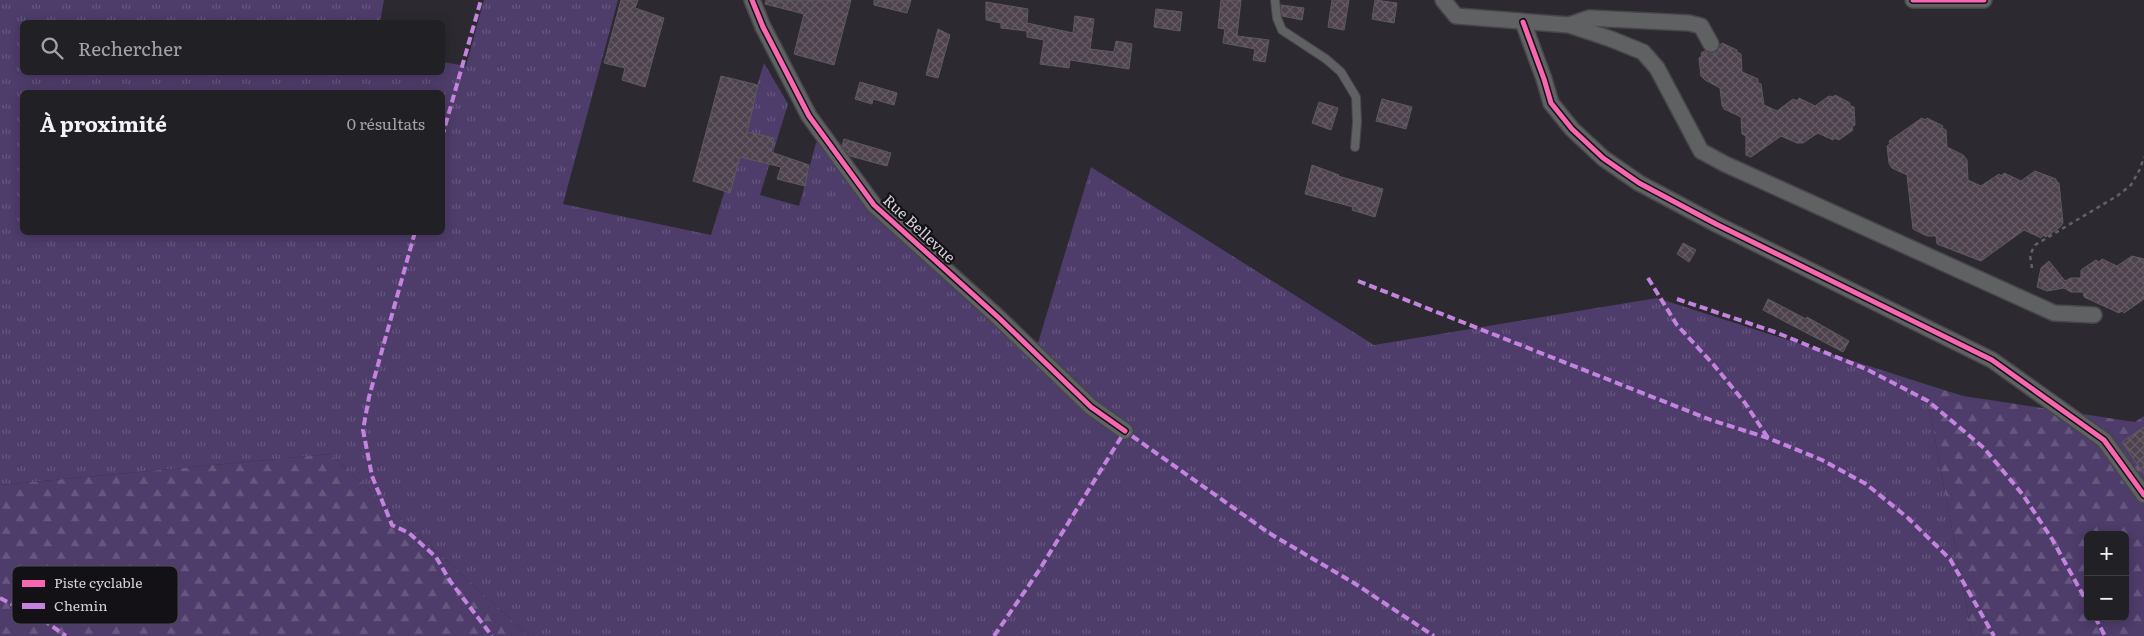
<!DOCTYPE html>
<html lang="fr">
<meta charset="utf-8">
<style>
body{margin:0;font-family:Literata,serif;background:#2d2d31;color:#f1f3f6}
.controls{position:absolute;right:15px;bottom:15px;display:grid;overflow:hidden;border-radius:8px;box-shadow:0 2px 12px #0003}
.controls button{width:45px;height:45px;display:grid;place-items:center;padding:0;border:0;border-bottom:1px solid #3e3e41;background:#212024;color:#f1f3f6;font:25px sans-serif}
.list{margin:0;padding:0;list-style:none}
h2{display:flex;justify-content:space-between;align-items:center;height:65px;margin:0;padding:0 20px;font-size:21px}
h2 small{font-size:16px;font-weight:400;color:#a2a3a6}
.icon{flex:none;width:28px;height:28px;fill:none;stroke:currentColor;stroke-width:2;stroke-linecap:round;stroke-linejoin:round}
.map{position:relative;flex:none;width:2144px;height:636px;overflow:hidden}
.search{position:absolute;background:#212024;box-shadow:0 2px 12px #0003;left:20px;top:20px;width:425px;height:55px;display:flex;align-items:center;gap:12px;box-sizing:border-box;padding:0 18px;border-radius:8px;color:#a2a3a6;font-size:19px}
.panel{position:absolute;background:#212024;box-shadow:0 2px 12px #0003;left:20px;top:90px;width:425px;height:145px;border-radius:8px}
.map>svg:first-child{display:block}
.grass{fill:url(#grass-tufts);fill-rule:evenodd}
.forest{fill:url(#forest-firs);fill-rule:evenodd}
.building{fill:url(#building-cross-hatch);stroke:#5e5a5f}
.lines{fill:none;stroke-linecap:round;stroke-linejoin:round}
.lane-casing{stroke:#47464a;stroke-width:10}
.street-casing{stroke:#47464a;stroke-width:18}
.path{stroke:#626266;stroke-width:2.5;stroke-dasharray:4 4;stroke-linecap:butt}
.lane{stroke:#606163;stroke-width:8}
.street{stroke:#606163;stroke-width:15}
.quiet{stroke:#c483df;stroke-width:4;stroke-dasharray:8 4;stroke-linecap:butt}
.cycleway-casing{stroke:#131116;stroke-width:8}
.cycleway{stroke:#f766af;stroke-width:5}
.labels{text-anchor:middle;stroke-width:4.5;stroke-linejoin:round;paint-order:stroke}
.street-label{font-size:15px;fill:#d3d1d9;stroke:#131116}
.key{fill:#131116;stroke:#4d4b50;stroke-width:1}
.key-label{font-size:14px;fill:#d3d1d9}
</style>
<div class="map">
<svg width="2144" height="636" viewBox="0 0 2144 636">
<defs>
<pattern id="grass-tufts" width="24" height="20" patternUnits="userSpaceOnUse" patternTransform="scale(1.25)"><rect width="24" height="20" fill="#4e3c6a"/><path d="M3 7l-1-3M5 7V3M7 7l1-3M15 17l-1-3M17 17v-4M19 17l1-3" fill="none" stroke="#67577f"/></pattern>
<pattern id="forest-firs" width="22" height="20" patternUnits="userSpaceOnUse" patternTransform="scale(1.25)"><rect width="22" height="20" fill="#4e3c6a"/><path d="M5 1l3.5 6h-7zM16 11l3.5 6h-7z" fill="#67577f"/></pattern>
<pattern id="building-cross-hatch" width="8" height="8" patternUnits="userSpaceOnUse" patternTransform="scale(1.25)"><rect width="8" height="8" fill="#4d424d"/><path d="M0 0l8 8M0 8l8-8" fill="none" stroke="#665c66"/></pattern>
</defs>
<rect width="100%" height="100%" fill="#2c2a30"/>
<!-- grass -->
<path class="grass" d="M0 0H384L380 22H22V72H442L443 62 466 66 484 0H618L563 204 711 235 764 63 788 104 760 195 799 206 816 143 829 137 873 194 982 296 1038 343 1091 167 1374 345 1657 298 1928 385V401L1972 636H529L330 454 0 485ZM22 92H442V232H22Z"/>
<!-- forest -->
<g class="forest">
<path d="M1928 385 1963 396 2135 422 2144 416V636H1972L1928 401ZM2088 535H2125V617H2088Z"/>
<path d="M330 454 529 636H0V485Z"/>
</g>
<!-- building -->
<g class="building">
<path d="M621 0H638L635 8 664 18 645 87 622 80 625 68 604 63Z"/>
<path d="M766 0H851L834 65 794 54 804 14 765 4Z"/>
<path d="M874 0H911L907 13 874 5Z"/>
<path d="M1221 0H1241L1237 36 1269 40 1265 62 1253 60 1255 49 1223 43 1225 29 1218 28Z"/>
<path d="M1332 0H1349L1344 30 1328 27Z"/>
<path d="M1375 0 1397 3 1394 23 1372 19Z"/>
<path d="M986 2 1028 9 1027 23 1073 33 1075 16 1094 19 1090 49 1114 52 1116 41 1132 44 1129 69 1070 60 1069 68 1040 64 1044 40 1027 37V31L1001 28V23L986 20Z"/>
<path d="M1281 5 1304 8 1302 20 1282 16Z"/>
<path d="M1156 9 1182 12 1180 31 1154 27Z"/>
<path d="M938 29 950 35 938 78 926 75Z"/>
<path d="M1722 43 1737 50V52L1741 54 1742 72 1758 79V83L1761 84 1764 105 1777 111 1793 99 1797 101 1799 98 1815 106 1829 96 1833 97 1835 95 1850 103V106L1854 107 1855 125 1852 127 1853 130 1839 140 1835 138 1833 140 1818 133 1803 143H1797L1781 136 1751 157 1746 155V136L1742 134 1741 117 1724 109 1722 105 1720 88 1705 80 1701 76 1699 58 1702 56 1701 53 1705 51 1710 53 1715 52Z"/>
<path d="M721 76 758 85 747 132 774 138 771 152 809 165 805 186 777 179 781 167 740 157 730 193 693 181Z"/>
<path d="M860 82 897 93 894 105 873 99 872 104 855 99Z"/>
<path d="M1382 99 1412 107 1406 129 1376 121Z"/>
<path d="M1319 102 1338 108 1331 130 1312 123Z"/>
<path d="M1922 118 1925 120 1927 118 1943 126 1942 128 1946 130 1947 147 1963 155 1967 160 1968 180 1981 186 1999 174 2001 176 2004 173 2021 181 2035 171 2056 179V181L2059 183 2063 223 2060 227 2046 237 2043 235 2041 238 2024 230 1981 261 1937 244 1936 236H1927L1913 229 1907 175 1892 168 1889 163 1887 146 1890 144 1889 141Z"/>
<path d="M844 139 891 153 887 166 850 156 842 146Z"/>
<path d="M1312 165 1339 175 1338 176 1383 189 1375 217 1352 210 1353 207 1305 194Z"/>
<path d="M1683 243 1696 250 1689 262 1677 254Z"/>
<path d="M2132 256 2144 259V299L2124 313 2122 311 2119 313 2084 297 2083 292H2071L2064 288 2047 291 2037 287 2041 268 2049 261 2065 281 2071 278H2081V270L2096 260 2099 262 2102 259 2117 266Z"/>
<path d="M1768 299 1806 319 1807 317 1849 341 1843 352 1763 310Z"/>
<path d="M2144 427V474L2122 442Z"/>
</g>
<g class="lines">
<!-- lane casing -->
<g class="lane-casing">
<path id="lane" d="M1275 0 1277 18 1282 30 1326 59 1341 72 1356 97 1357 122 1355 147"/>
</g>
<!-- street casing -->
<g class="street-casing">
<g id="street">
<path d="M752 0 763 27 809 116 874 205 999 318 1091 407 1125 431"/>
<path d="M1443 0 1456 16 1569 25 1611 39 1643 52 1657 68 1701 151 1725 164 2054 313 2094 315"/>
<path d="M1913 0H1984"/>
<path d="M1523 22 1544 79 1551 103 1572 129 1603 158 1639 183 1716 224 1992 360 2104 440 2144 495"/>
<path d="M1569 25 1589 18 1689 23 1701 26 1711 44"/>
</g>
</g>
<!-- path -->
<path class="path" d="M2032 268 2030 255 2035 245 2117 196 2131 185 2140 169 2144 157"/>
<!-- lane -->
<use href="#lane" class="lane"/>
<!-- street -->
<use href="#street" class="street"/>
<!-- quiet -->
<g class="quiet">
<path d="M442 137 481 0"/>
<path d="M415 232 369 397 363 430 372 476 392 525 409 533 436 557 450 581 492 636"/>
<path d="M1648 278 1677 325 1713 364 1745 403 1768 438"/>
<path d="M1358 281 1711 420 1768 438 1822 460 1866 484 1908 518 1950 559 1994 636"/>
<path d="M1677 299 1775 332 1866 369 1928 401 1984 448 2023 495 2052 539 2088 604"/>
<path d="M0 598 46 622 66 636"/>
<path d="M2095 617 2105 636"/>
<path d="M994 636 1038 572 1125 431 1269 533 1354 583 1434 636"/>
</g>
<!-- cycleway casing -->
<g class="cycleway-casing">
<g id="cycleway">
<path d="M752 0 763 27 809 116 874 205 999 318 1091 407 1125 431"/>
<path d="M1913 0H1984"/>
<path d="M1523 22 1544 79 1551 103 1572 129 1603 158 1639 183 1716 224 1992 360 2104 440 2144 495"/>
</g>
</g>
<!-- cycleway -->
<use href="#cycleway" class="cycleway"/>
</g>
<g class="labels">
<!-- street labels -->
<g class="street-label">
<text transform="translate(919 229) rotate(43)" y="5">Rue Bellevue</text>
</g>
</g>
<!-- legend -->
<rect x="12" y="566" width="166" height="58" rx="8" class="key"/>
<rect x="22" y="580" width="23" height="7" fill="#f766af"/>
<rect x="22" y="603" width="23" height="6" fill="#c483df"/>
<g class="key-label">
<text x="54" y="588">Piste cyclable</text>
<text x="54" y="611">Chemin</text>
</g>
</svg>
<div class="controls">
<button>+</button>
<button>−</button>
</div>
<div class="search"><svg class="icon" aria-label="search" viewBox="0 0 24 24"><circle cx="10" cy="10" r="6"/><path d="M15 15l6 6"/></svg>Rechercher</div>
<section class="panel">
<h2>À proximité<small>0 résultats</small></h2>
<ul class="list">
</ul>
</section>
</div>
